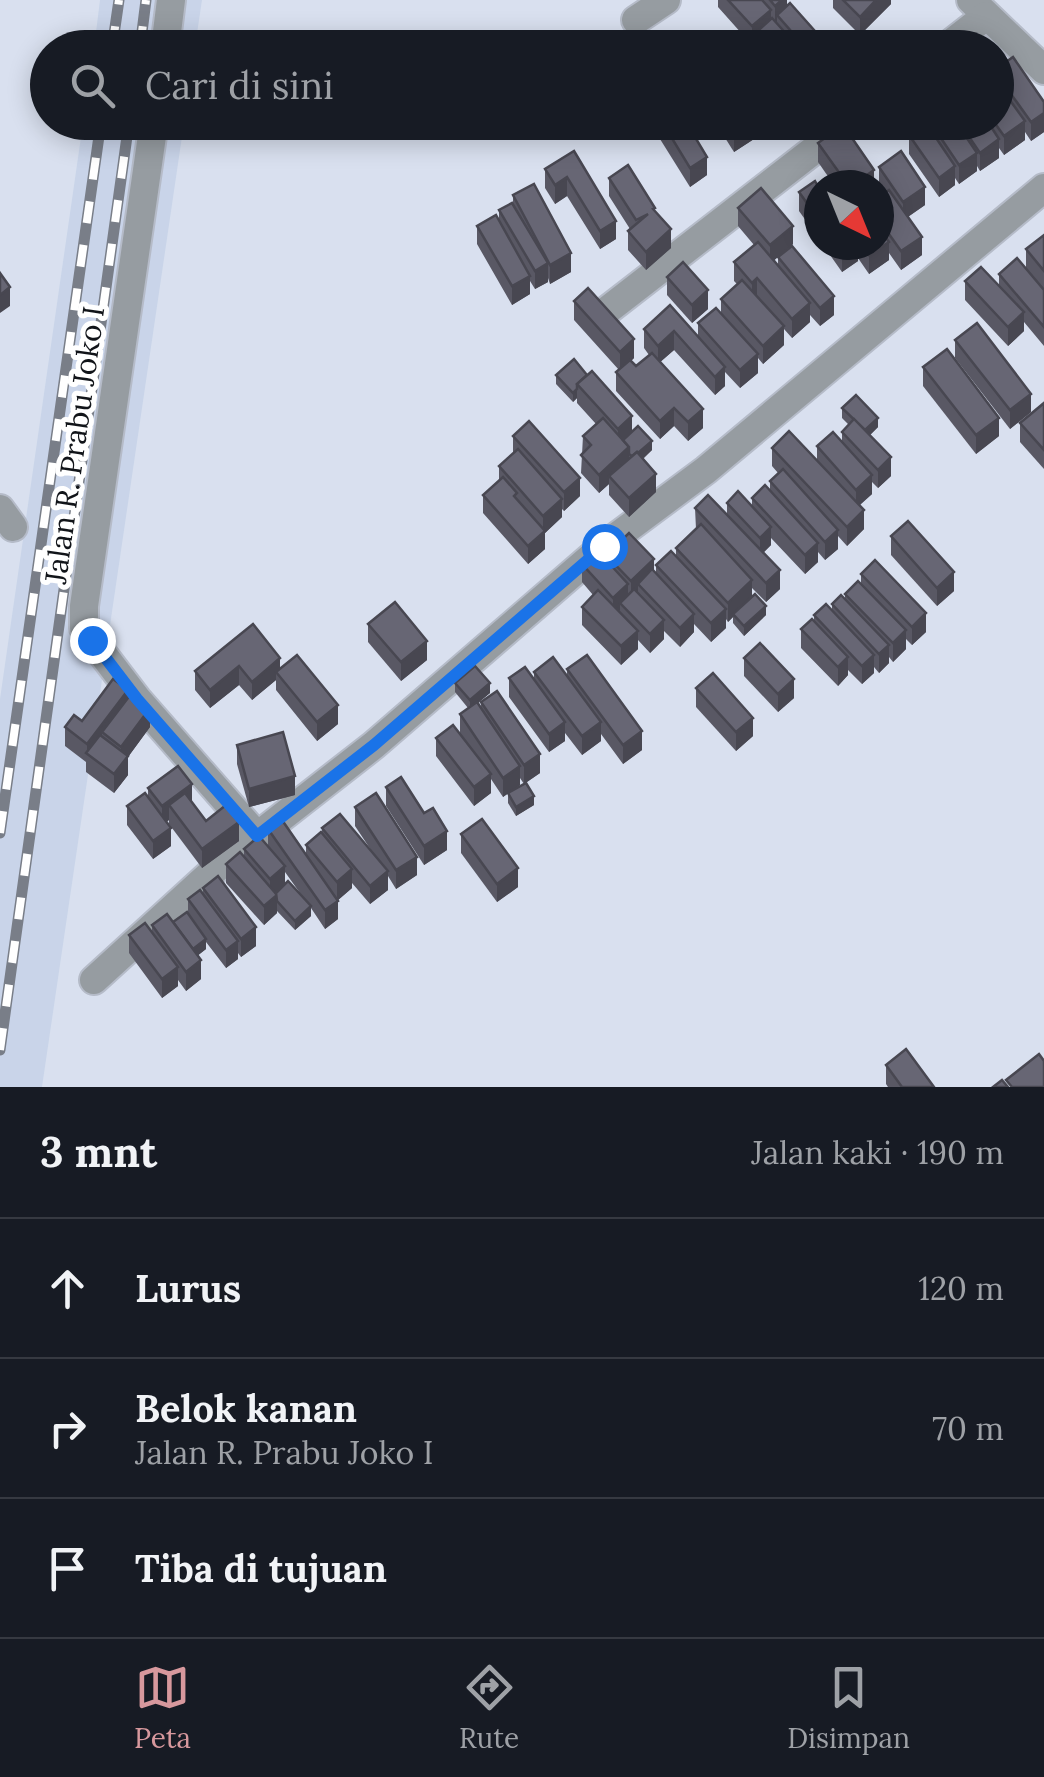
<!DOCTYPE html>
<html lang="id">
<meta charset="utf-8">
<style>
body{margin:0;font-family:Lora,serif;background:#20242c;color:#f1f3f6}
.compass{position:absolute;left:804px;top:170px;width:90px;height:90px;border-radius:50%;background:#171b24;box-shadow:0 5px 25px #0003;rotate:137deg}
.stop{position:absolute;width:30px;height:30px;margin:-22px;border:8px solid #1a73e8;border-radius:50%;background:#fff}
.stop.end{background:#1a73e8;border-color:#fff;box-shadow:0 2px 10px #0008}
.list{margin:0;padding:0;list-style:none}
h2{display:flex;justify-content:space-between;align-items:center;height:130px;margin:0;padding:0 40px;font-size:42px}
h2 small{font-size:32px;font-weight:400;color:#9ea1a6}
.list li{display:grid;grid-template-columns:65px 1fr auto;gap:30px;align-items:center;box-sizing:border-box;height:140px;padding:0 40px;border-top:2px solid #363941}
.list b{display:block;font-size:38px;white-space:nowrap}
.list p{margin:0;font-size:32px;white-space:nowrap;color:#9ea1a6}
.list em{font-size:32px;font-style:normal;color:#9ea1a6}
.icon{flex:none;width:55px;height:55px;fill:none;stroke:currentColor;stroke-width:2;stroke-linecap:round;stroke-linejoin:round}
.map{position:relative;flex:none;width:1044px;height:1087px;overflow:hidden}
.search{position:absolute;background:#171b24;box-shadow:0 5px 25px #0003;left:30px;right:30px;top:30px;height:110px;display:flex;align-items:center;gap:25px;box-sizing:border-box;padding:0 35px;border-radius:55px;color:#9ea1a6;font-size:38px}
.sheet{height:550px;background:#171b24}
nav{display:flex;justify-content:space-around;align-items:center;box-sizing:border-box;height:140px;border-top:2px solid #363941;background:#171b24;font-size:28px;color:#9ea1a6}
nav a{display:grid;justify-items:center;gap:5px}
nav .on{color:#d7989d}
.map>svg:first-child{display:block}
.built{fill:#c9d4e9}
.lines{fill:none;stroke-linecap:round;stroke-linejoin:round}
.minor-casing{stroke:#b5bbc8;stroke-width:32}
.minor{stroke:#969ca1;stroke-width:28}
.rail-casing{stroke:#797e88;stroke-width:11}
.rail{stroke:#fff;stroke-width:8;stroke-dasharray:22;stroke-linecap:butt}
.wall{fill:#595864;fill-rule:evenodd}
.shaded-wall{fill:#484751}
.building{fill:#676674;stroke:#484751;stroke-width:2.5}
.route{stroke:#1a73e8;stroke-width:12}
.labels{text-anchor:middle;stroke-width:10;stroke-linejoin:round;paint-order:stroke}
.street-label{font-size:30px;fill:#111419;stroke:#fff}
</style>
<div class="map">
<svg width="1044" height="1087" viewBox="0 0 1044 1087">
<rect width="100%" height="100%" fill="#d9e0ef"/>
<!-- built -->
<g class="built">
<path d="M100 0H202L195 47 94 48Z"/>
<path d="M83 123H184L42 1087H0V699Z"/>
</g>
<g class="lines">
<!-- minor casing -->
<g class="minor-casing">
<g id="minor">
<path d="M971 0 1044 70"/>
<path d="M636 20 666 0"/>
<path d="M165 48 171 0"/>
<path d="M945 48 986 16"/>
<path d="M154 122 84 606V628L92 640 137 699 257 836"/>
<path d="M605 312 850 122"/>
<path d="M0 509 13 527"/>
<path d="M94 980 219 866 374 745 604 546 706 470 1044 188"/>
</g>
</g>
<!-- minor -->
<use href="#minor" class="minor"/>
<!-- rail casing -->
<g class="rail-casing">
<g id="rail">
<path d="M112 48 119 0"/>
<path d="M140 48 146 0"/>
<path d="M0 833 101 122"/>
<path d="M0 1050 129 122"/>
</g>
</g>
<!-- rail -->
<use href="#rail" class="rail"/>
</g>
<!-- wall -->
<g class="wall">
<path d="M718 0H787V6L830 48H751V44L718 7Z"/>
<path d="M833 0H891V4L860 35 833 8Z"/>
<path d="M996 69 1044 102V132L1031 141 1025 132V140L1004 155 999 148V158L980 171 977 166V171L959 184 955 178V185L939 197 909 154V135L927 125V122H996Z"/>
<path d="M655 122H662L707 175 690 187 655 131Z"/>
<path d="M715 122H754V139L734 152Z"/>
<path d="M818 143 874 185H834L818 162Z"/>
<path d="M574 151 616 239 600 249 567 196 555 204 545 188V169Z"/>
<path d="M879 167 925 205 908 217 922 255 901 270 889 253V260L869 274 858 258V261L842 272 823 245H879V197L884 193 879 185Z"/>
<path d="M609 178 655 212 671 248 646 270 628 250V231L630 229 609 196Z"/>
<path d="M819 188V239L799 211V192Z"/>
<path d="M513 195 571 272 550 284 548 278V282L535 289 530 281V294L512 305 477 244V226L499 222V210L513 205Z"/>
<path d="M738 208 793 244 774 260 778 265V257L834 315 820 326 810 315V322L792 338 784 329V345L763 364 758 358V373L740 388 725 372V386L715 395 674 350 660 362 703 428 688 441 674 426 660 439 616 391V372L619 370 574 320V301L634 358 631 361 636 366 649 355 644 348V329L670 305 698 337V323L721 313V299L737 284 734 281V262L754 245 738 226Z"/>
<path d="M1044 235V346L1024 322V331L1008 346 965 300V281L999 286V274L1026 269V249Z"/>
<path d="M667 277 708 309 692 323 667 295Z"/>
<path d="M955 340 1031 412 1010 429 955 358Z"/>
<path d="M574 359 632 432 652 450 643 459 656 492 629 517 609 495V484L599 493 581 473 583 436 596 424 577 403V398L573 402 556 384V375Z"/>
<path d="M923 367 999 436 976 454 923 386Z"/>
<path d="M1044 403V469L1020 442V423Z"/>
<path d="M842 408 878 427 870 435 891 476 878 488 872 482V494L860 505 864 529 847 546 838 536V549L825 560 818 552V562L805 574 771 538V545L763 553 780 589 766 602 752 588V596L766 615 744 636 733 623V617L728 622 726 619V628L711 642 694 624V632L680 647 664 631V639L650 653 638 640V649L621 665 582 625V607L593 595 582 582V564L606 560V555L654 571 656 573V565L676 556V548L696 529 695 508 727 514V503L752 506V498L770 491V481L778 473 772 466V448L817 460V446L842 441V432L849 425 842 418Z"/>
<path d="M513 436 580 496 564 511 562 509V517L545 533V549L528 564 483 513V495L499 480V466L513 454Z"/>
<path d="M891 536 954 591 937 606 891 555Z"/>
<path d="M861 574 926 632 912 645 906 639V649L893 662 889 657V663L879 673 874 667V673L862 684 848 670V675L838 686 801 648V629L814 621V615L832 610V604L845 599V594L861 584Z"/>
<path d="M253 624 280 668 338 724 317 741 276 690V680L252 700 239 685 210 708 195 690V671Z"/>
<path d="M368 624 427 660 401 681 368 642Z"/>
<path d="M744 658 794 698 778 712 744 676Z"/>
<path d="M567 669 642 750 623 764 601 734V741L582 755 565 733V741L549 752 509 697V678L534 679V672L567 677Z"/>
<path d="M455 683 490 693 477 703 481 708V702L540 773 524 784 520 778V785L503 797 491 779V793L474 806 436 756V738L460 733V714L468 708 455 692Z"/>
<path d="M696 688 753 736 736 751 696 707Z"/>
<path d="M128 698 150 727 128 757V775L114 793 86 772V762L65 746V727L82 721Z"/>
<path d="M237 745 295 795 249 807 237 764Z"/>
<path d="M386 787 447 850 424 865 386 806Z"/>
<path d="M148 788 192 802 206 821 239 841 202 868 169 824V820L166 822 171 846 153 859 127 825V806L148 797Z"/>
<path d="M508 793 534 805 516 816 508 803Z"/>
<path d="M355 807 417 875 396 889 388 876V890L370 904 352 883V888L338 900V919L325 929 311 908V916L295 930 277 911V913L264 925 226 883V864L244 857V849L268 846V829L306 855V845L322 833V828L375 856 355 826ZM285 872 305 900 285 884Z"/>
<path d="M461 834 518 887 497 902 461 853Z"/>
<path d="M203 888 256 946 241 957 238 953V959L226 968 206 942V949L198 955 201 979 186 991 178 980V986L162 998 129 953V935L152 931V925L173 922 188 915V899L203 893Z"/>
<path d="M886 1065 934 1087H888L886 1084Z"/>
</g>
<!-- shaded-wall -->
<g class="shaded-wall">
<path d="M782 0H787V15H777V23L775 25V6Z"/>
<path d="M876 0H891V4L860 35V17Z"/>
<path d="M771 10V28L752 38V26Z"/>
<path d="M1044 113V132L1031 141V122Z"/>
<path d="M1025 121V140L1004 155V136Z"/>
<path d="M750 122H754V139L734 152V133Z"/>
<path d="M999 139V158L980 171V153Z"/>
<path d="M977 153V171L959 184V165Z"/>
<path d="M707 157V175L690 187V168Z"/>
<path d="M955 166V185L939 197V178Z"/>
<path d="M874 170V185H853Z"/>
<path d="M567 177V196L555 204V185Z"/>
<path d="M925 187V205L903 220V202Z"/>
<path d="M616 221V239L600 249V231Z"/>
<path d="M793 226V244L770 264V245Z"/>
<path d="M671 229V248L646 270V252Z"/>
<path d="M922 237V255L901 270V251Z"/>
<path d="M889 242V260L869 274V255Z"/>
<path d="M854 245H858V261L842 272V253Z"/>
<path d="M571 253V272L550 284V265Z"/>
<path d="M548 263V282L535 289V271Z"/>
<path d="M530 276V294L512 305V286Z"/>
<path d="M757 278V297L752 301V283Z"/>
<path d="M10 287V306L0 313V295Z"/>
<path d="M708 290V309L692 323V305Z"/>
<path d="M834 296V315L820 326V308Z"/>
<path d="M810 303V322L792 338V319Z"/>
<path d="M1024 312V331L1008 346V327Z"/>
<path d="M784 326V345L763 364V346Z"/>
<path d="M674 331V350L658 364V346Z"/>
<path d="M634 339V358L620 371V352Z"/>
<path d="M758 354V373L740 388V370Z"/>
<path d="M725 367V386L715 395V377Z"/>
<path d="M577 389V398L573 402V393Z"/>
<path d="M1031 394V412L1010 429V410Z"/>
<path d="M674 408V426L660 439V421Z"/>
<path d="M703 409V428L688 441V422Z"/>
<path d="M632 416V435L618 448V429Z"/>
<path d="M878 418V427L864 441V431Z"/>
<path d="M999 418V436L976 454V435Z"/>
<path d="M652 441V450L633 467V458Z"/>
<path d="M629 447V466L609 476V484L599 493V475Z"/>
<path d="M891 457V476L878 488V470Z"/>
<path d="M656 474V492L629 517V498Z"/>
<path d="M872 475V494L856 508V490Z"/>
<path d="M580 478V496L564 511V492Z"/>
<path d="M562 499V517L545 533V549L528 564V546L543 532V516Z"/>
<path d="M864 510V529L847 546V527Z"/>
<path d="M771 527V545L760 556V538Z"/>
<path d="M838 530V549L825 560V542Z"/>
<path d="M818 543V562L805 574V555Z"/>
<path d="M654 559V578L638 584V593L631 599V581Z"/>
<path d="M780 570V589L766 602V583Z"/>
<path d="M954 572V591L937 606V588Z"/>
<path d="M752 580V598L728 622V603Z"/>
<path d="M628 584V603H620V610L613 617V598Z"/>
<path d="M766 606V615L744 636V626Z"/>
<path d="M726 609V628L711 642V623Z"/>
<path d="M926 613V632L912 645V627Z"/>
<path d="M694 614V632L680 647V628Z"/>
<path d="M664 620V639L650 653V634Z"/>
<path d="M906 630V649L893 662V643Z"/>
<path d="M638 631V649L621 665V646Z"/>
<path d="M427 641V660L401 681V662Z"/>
<path d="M889 645V663L879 673V654Z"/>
<path d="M874 655V673L862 684V666Z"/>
<path d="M848 657V675L838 686V667Z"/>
<path d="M280 658V677L276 672V680L252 700V682Z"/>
<path d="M239 666V685L210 708V690Z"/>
<path d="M794 679V698L778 712V694Z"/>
<path d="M490 683V693L470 710V700Z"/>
<path d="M128 690V709L102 732V743L87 754V744Z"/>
<path d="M338 705V724L317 741V722Z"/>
<path d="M150 708V727L128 757V775L114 793V774L121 765V747Z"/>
<path d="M753 718V736L736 751V732Z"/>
<path d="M565 722V741L549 752V734Z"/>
<path d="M601 722V741L582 755V736Z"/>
<path d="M642 731V750L623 764V745Z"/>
<path d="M540 754V773L524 784V765Z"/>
<path d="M520 766V785L503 797V778Z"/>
<path d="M491 774V793L474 806V787Z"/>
<path d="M295 776V795L249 807V789Z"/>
<path d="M192 784V803L169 805V820L162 825V806Z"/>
<path d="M534 796V805L516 816V807Z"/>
<path d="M239 822V841L202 868V849Z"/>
<path d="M171 828V846L153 859V841Z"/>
<path d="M447 831V850L424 865V846Z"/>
<path d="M417 857V875L396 889V870Z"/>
<path d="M285 866V884L270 898V879Z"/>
<path d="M518 868V887L497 902V884Z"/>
<path d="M352 869V888L337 901V882Z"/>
<path d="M388 871V890L370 904V886Z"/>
<path d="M277 895V913L264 925V906Z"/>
<path d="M338 901V919L325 929V910Z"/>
<path d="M311 906V916L295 930V921Z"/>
<path d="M256 927V946L241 957V939Z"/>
<path d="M206 939V949L191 961V951Z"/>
<path d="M238 941V959L226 968V950Z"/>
<path d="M201 960V979L186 991V972Z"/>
<path d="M178 967V986L162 998V979Z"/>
</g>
<!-- building -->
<g class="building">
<path d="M728 0H762L771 10 752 26Z"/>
<path d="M770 0H782L775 6Z"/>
<path d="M843 0H876L860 17Z"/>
<path d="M790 3 830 48H806L777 15Z"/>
<path d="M772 18 799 48H760L751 37Z"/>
<path d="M1013 57 1044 102V113L1031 122 996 73V69Z"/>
<path d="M996 81 1025 121 1004 136 994 122H996Z"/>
<path d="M662 122H686L707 157 690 168Z"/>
<path d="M727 122H750L734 133Z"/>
<path d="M930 122H956L977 153 959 165Z"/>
<path d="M959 122H988L999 139 980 153Z"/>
<path d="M926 123 955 166 939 178 909 135Z"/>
<path d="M843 125 874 170 853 185H848L818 143Z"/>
<path d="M574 151 616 221 600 231 567 177 555 185 545 169Z"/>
<path d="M901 151 925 187 903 202 879 167Z"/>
<path d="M628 165 655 208 653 209 671 229 646 252 628 231 648 214 636 220 609 178Z"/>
<path d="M815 181 819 188V220L799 192Z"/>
<path d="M534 184 571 253 550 265 513 195Z"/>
<path d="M761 188 793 226 770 245 738 208Z"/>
<path d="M889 190 922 237 901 251 879 220V197Z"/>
<path d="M512 203 548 263 535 271 499 210Z"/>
<path d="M496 215 530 276 512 286 477 226Z"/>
<path d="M879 228 889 242 869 255 862 245H879Z"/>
<path d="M1044 235V271L1026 249Z"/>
<path d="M758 242 810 303 792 319 757 278 752 283 734 262Z"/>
<path d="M836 245H854L842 253Z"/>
<path d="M792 246 834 296 820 308 778 257Z"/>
<path d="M1017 258 1044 290V327L999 274Z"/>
<path d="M683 262 708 290 692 305 667 277Z"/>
<path d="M981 267 1024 312 1008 327 965 281Z"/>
<path d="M0 273 10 287 0 295Z"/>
<path d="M742 280 784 326 763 346 721 299Z"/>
<path d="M588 288 634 339 620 352 574 301Z"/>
<path d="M670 305 725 367 715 377 674 331 658 346 644 329Z"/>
<path d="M716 308 758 354 740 370 698 323Z"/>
<path d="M977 323 1031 394 1010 410 955 340Z"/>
<path d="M947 349 999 418 976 435 923 367Z"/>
<path d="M652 353 703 409 688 422 674 408 660 421 616 372 630 360 636 366Z"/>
<path d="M574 359 587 375 577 384V389L573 393 556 375Z"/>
<path d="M592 371 632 416 618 429 577 384Z"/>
<path d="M856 395 878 418 865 430 842 408Z"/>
<path d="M1044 403V450L1020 423Z"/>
<path d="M603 418 629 447 599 475 581 455 591 445 583 436Z"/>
<path d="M854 419 891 457 878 470 842 432Z"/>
<path d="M529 421 580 478 564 492 513 436Z"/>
<path d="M638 426 652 441 638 453 637 452 632 456 629 454V447L623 440Z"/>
<path d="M789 431 864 510 847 527 772 448Z"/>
<path d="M833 432 872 475 856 490 817 446Z"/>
<path d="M518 449 562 499 543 516 499 466Z"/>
<path d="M637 452 656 474 629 498 609 476Z"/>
<path d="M783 469 838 530 825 542 770 481Z"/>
<path d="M503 477 517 493 514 496 545 531 528 546 483 495Z"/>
<path d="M765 485 818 543 805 555 752 498Z"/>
<path d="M738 491 771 527 760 538 727 503Z"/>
<path d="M708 495 780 570 766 583 695 508Z"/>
<path d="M908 521 954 572 937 588 891 536Z"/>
<path d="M701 524 752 580 728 603 676 548Z"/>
<path d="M629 533 654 559 631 581 606 555Z"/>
<path d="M597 550 628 584 613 598 582 564Z"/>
<path d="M671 551 726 609 711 623 656 565Z"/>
<path d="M875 560 926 613 912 627 861 574Z"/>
<path d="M652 569 694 614 680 628 638 584Z"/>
<path d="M858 581 906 630 893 643 845 594Z"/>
<path d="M634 589 664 620 650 634 620 603Z"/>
<path d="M598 590 638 631 621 646 582 607Z"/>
<path d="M755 594 766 606 744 626 733 614Z"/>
<path d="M841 595 889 645 879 654 832 604Z"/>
<path d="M395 602 427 641 401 662 368 624Z"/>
<path d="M826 604 874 655 862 666 814 615Z"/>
<path d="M812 619 848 657 838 667 801 629Z"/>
<path d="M253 624 280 658 252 682 239 666 210 690 195 671Z"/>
<path d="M760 643 794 679 778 694 744 658Z"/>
<path d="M297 655 338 705 317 722 276 672Z"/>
<path d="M587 655 642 731 623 745 567 669Z"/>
<path d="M553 657 601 722 582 736 534 672Z"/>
<path d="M475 666 490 683 470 700 455 683Z"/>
<path d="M525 667 565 722 549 734 509 678Z"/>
<path d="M713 673 753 718 736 732 696 688Z"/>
<path d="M113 679 128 690 87 744 65 727 74 715 82 721Z"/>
<path d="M497 691 540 754 524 765 481 702Z"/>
<path d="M131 694 150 708 121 747 102 732Z"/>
<path d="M477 702 520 766 503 778 460 714Z"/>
<path d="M453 725 491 774 474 787 436 738Z"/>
<path d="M283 732 295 776 249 789 237 745Z"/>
<path d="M100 735 128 756 114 774 86 753Z"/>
<path d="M178 766 192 784 162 806 148 788Z"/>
<path d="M401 777 424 813 433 808 447 831 424 846 386 787Z"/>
<path d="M526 783 534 796 516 807 508 793Z"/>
<path d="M145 793 171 828 153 841 127 806Z"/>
<path d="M185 793 206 821 226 805 239 822 202 849 169 805Z"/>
<path d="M376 793 417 857 396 870 355 807Z"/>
<path d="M340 814 388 871 370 886 322 828Z"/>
<path d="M482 819 518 868 497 884 461 834Z"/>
<path d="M282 820 338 901 325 910 268 829Z"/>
<path d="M321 832 352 869 337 882 306 845Z"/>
<path d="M259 836 285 866 270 879 244 849Z"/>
<path d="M240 852 277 895 264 906 226 864Z"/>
<path d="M218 876 256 927 241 939 203 888Z"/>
<path d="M288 881 311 906 295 921 277 901 276 893Z"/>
<path d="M200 890 238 941 226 950 188 899Z"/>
<path d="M187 912 206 939 193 949 173 922Z"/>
<path d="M167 914 201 960 186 972 152 925Z"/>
<path d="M145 923 178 967 162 979 129 935Z"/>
<path d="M906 1049 934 1087H902L886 1065Z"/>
<path d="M1039 1054 1044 1061V1087H1012L1006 1080Z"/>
<path d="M1002 1080 1008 1087H993Z"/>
</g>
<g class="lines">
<!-- route -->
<path class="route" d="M92 640 137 699 257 836 374 745 604 546"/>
</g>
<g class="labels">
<!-- street labels -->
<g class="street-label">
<text transform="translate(75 445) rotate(-82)" y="10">Jalan R. Prabu Joko I</text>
</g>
</g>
</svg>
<svg class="compass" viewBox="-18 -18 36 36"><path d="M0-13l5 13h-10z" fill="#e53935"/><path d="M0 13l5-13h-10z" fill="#9ea1a6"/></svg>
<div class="stop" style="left:604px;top:546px"></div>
<div class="stop end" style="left:92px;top:640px"></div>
<div class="search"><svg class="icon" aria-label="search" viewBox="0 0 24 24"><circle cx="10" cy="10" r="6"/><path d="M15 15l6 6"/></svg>Cari di sini</div>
</div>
<section class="sheet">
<h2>3 mnt<small>Jalan kaki · 190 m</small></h2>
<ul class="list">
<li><svg class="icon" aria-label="ahead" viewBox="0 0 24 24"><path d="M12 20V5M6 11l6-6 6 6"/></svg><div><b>Lurus</b></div><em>120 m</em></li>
<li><svg class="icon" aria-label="right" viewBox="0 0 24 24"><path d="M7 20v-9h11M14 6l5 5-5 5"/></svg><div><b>Belok kanan</b><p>Jalan R. Prabu Joko I</p></div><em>70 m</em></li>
<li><svg class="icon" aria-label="arrive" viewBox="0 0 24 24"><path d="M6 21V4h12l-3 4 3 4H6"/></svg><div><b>Tiba di tujuan</b></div></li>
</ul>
</section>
<nav>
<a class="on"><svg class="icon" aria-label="map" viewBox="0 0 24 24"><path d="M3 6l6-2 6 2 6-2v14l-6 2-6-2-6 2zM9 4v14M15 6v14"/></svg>Peta</a>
<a><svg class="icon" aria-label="directions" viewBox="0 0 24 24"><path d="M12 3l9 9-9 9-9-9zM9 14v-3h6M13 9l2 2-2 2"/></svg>Rute</a>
<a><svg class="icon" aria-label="saved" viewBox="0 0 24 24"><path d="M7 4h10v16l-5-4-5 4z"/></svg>Disimpan</a>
</nav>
